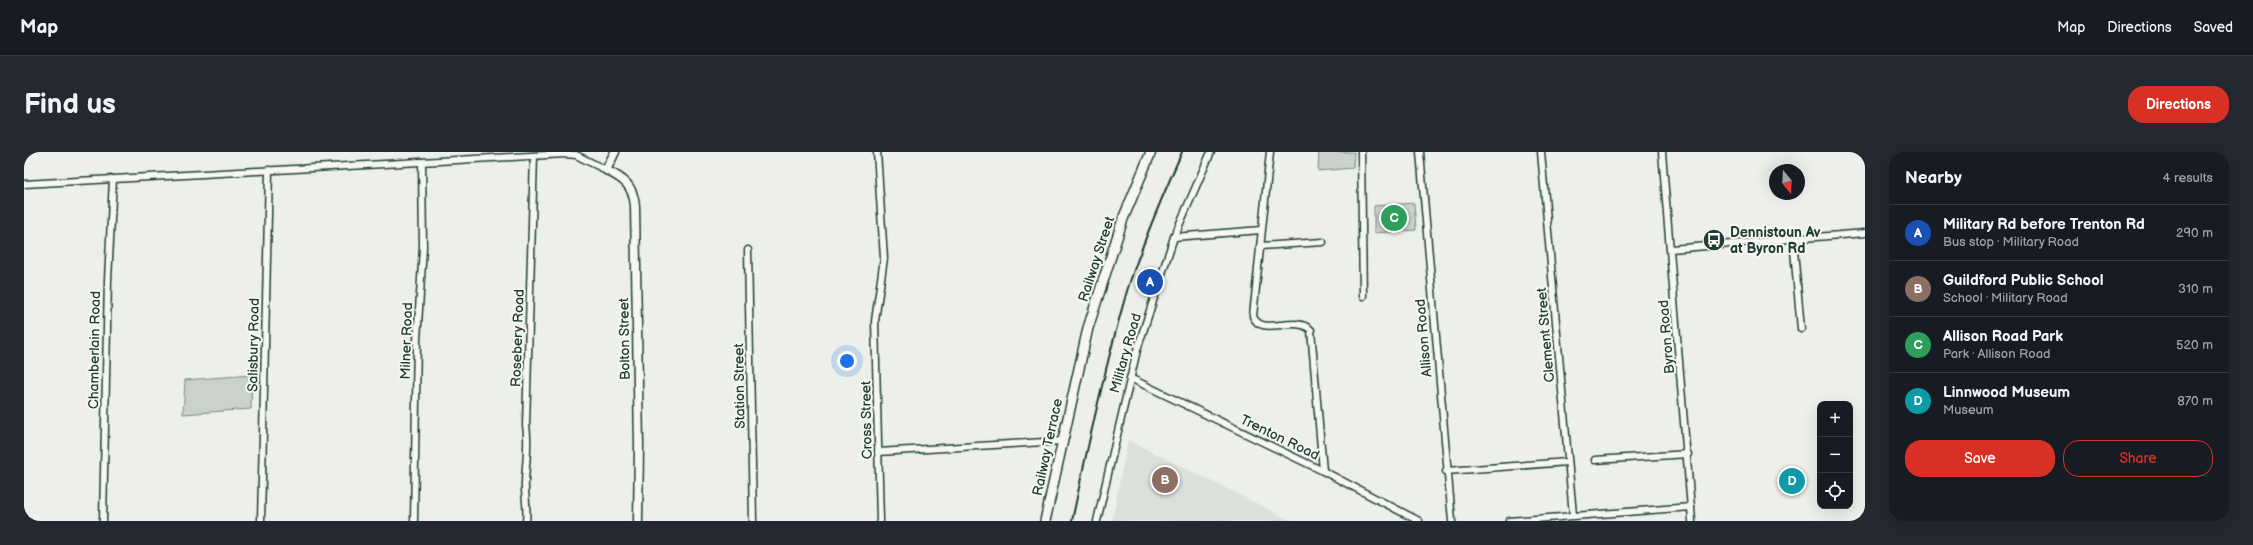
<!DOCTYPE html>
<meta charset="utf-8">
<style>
body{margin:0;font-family:"Balsamiq Sans",sans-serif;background:#242831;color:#f1f3f6}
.controls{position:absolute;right:12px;bottom:12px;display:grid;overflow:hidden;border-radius:8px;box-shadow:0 4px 16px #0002}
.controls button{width:36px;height:36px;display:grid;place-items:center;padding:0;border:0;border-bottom:1px solid #363941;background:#171b24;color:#f1f3f6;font:20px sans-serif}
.compass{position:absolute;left:1745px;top:12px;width:36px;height:36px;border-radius:50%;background:#171b24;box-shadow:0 4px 16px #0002;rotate:162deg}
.you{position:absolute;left:823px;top:209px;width:14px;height:14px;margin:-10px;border:3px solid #fff;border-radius:50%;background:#1a73e8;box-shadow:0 0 0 6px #1a73e833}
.badge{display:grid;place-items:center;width:26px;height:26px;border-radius:50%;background:#d93025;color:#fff;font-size:13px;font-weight:700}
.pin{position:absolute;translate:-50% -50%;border:2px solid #fff;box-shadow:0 1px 4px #0006}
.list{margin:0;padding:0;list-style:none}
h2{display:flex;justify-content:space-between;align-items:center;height:52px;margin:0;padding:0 16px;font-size:17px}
h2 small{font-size:13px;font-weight:400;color:#9ea1a6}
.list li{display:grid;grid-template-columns:26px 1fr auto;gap:12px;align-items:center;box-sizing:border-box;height:56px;padding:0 16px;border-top:1px solid #363941}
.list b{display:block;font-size:15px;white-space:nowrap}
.list p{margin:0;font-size:13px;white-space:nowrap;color:#9ea1a6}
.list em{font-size:13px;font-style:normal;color:#9ea1a6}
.actions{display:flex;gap:8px;padding:12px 16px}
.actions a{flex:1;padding:9px 0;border:1px solid #d93025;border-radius:16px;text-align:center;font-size:14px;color:#d93025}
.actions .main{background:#d93025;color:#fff}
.icon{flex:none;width:22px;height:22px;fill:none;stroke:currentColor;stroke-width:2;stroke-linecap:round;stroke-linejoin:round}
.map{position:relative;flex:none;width:1841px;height:369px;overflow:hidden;border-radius:16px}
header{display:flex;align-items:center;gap:24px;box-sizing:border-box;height:56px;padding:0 20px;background:#171b24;border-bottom:1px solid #363941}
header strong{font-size:19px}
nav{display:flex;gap:22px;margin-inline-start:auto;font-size:14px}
.intro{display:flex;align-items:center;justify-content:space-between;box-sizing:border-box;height:96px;padding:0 24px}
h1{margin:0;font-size:28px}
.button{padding:10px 18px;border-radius:16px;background:#d93025;color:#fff;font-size:14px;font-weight:700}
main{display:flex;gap:24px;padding:0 24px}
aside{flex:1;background:#171b24;border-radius:16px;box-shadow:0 4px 16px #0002}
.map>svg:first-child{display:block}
.built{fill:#dce0db}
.green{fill:#cbd2cc;stroke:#758880}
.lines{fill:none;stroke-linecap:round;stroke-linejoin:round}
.minor-casing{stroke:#1f3d34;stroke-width:9}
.tertiary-casing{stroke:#1f3d34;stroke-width:11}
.secondary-casing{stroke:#1f3d34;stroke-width:12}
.minor{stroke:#f6f6f2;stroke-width:6}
.tertiary{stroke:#f6f6f2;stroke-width:8}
.secondary{stroke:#f6f6f2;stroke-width:9}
.rail{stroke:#1f3d34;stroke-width:2}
.labels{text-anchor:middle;stroke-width:4;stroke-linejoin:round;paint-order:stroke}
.poi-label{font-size:14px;font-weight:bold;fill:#1f3d34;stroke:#f6f6f2;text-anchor:start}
.street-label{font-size:14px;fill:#1f3d34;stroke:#f6f6f2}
</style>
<header>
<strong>Map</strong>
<nav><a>Map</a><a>Directions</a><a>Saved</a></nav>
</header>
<div class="intro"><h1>Find us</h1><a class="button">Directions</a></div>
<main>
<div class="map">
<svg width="1841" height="369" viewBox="0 0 1841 369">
<rect width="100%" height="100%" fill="#edefea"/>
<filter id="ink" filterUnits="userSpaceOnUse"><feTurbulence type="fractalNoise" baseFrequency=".025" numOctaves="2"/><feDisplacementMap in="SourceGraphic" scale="8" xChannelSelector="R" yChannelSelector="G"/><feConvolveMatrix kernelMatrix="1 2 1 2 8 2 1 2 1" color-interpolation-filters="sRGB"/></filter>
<g filter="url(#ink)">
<!-- built -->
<path class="built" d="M1104 288 1268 369H1088Z"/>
<!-- green -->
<g class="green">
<path d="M1295 0H1330L1329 16 1294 19Z"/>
<path d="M1390 51 1392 78 1350 81V54Z"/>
<path d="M228 223 227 257 159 262 161 228Z"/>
</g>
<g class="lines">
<!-- minor casing -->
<g class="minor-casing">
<g id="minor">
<path d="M853 0 860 106 851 169 856 369"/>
<path d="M1246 0 1229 164C1237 186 1271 162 1287 178L1299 319"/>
<path d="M1337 0 1339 144"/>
<path d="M1396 0 1428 369"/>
<path d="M1517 0 1549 363"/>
<path d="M1638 0 1668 369"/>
<path d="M0 32 541 2 552 3 582 18"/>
<path d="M1150 85 1237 78"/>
<path d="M1769 87 1777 177"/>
<path d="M1236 94 1299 90"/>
<path d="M1647 97 1841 81"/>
<path d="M724 98 729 369"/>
<path d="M1106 226 1299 319 1395 369"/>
<path d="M854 300 1038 289"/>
<path d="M1571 308 1664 302"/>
<path d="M1422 319 1544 310"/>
<path d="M79 369 84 128 89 27"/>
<path d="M237 369 245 18"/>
<path d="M390 369 393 188 399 96 398 10"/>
<path d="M502 369C504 355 500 342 501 329 502 310 505 292 502 273L510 4"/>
<path d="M1073 369 1113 198 1150 85 1187 0"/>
<path d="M1485 369 1667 355"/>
</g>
</g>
<!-- tertiary casing -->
<g class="tertiary-casing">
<path id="tertiary" d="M591 0 582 18C600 27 609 33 611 54L615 294 614 369"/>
</g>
<!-- secondary casing -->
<g class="secondary-casing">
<path id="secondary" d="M1021 369 1064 176 1099 67 1127 0"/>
</g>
<!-- minor -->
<use href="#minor" class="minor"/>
<!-- tertiary -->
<use href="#tertiary" class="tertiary"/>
<!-- secondary -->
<use href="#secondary" class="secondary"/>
<!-- rail -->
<path class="rail" d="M1048 369C1064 292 1081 214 1103 139 1118 91 1138 45 1158 0"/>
</g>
</g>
<!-- icons -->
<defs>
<g id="bus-disc" transform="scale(1.15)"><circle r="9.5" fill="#1f3d34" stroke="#f6f6f2"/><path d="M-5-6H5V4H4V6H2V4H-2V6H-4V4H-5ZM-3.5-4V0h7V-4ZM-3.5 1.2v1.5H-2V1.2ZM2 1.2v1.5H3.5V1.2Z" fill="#fff"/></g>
</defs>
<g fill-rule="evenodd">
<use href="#bus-disc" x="1690" y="88"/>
</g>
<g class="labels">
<!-- poi labels -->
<g class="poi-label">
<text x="1706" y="85">Dennistoun Av<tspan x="1706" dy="16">at Byron Rd</tspan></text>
</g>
<!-- street labels -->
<g class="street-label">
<text transform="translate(1072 107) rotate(-72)" y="5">Railway Street</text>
<text transform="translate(1521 183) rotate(-95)" y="5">Clement Street</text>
<text transform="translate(1642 185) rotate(-95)" y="5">Byron Road</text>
<text transform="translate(493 186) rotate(-88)" y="5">Rosebery Road</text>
<text transform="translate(1399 186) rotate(-95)" y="5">Allison Road</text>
<text transform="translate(600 187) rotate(-91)" y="5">Bolton Street</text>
<text transform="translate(382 189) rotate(-88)" y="5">Milner Road</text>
<text transform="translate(229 193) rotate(-89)" y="5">Salisbury Road</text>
<text transform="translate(70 198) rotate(-89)" y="5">Chamberlain Road</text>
<text transform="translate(1101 201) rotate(-74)" y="5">Military Road</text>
<text transform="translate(715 234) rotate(-91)" y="5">Station Street</text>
<text transform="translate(842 268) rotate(-91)" y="5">Cross Street</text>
<text transform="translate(1256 285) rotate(26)" y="5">Trenton Road</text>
<text transform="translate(1023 295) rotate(-78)" y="5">Railway Terrace</text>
</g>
</g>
</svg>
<div class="controls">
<button>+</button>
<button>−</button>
<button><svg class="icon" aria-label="locate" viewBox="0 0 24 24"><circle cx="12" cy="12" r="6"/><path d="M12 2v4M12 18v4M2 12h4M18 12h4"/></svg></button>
</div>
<svg class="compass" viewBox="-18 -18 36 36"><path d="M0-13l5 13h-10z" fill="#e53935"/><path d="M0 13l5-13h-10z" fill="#9ea1a6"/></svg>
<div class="you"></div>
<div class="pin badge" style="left:1126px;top:130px;background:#1a4fb4">A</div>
<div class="pin badge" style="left:1141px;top:328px;background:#8d6e63">B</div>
<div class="pin badge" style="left:1370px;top:66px;background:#2e9e5b">C</div>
<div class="pin badge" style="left:1768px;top:329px;background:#0f9aa8">D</div>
</div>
<aside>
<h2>Nearby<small>4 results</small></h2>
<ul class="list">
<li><span class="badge" style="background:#1a4fb4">A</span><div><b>Military Rd before Trenton Rd</b><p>Bus stop · Military Road</p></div><em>290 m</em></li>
<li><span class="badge" style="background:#8d6e63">B</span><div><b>Guildford Public School</b><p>School · Military Road</p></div><em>310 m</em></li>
<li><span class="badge" style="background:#2e9e5b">C</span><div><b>Allison Road Park</b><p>Park · Allison Road</p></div><em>520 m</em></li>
<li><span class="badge" style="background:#0f9aa8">D</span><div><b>Linnwood Museum</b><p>Museum</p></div><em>870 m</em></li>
</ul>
<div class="actions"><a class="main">Save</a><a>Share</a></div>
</aside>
</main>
